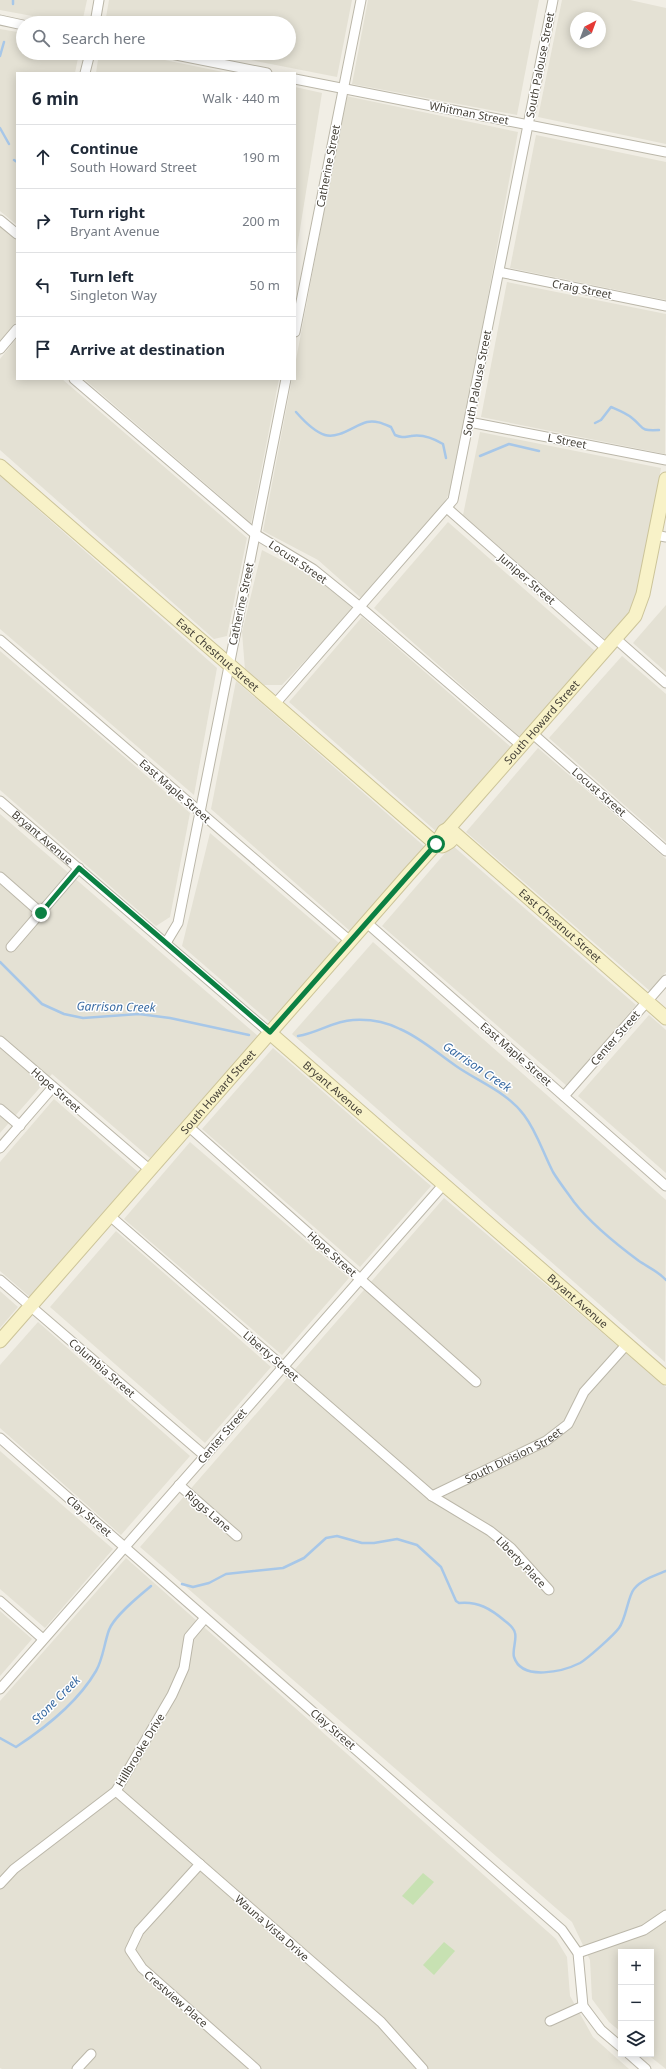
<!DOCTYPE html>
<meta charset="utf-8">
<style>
body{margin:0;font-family:"Noto Sans",sans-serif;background:#f2f2f3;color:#1f2937}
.controls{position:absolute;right:12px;bottom:12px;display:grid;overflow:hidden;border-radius:0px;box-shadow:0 2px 10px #0003}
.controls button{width:36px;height:36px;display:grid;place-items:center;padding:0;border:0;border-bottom:1px solid #e0e1e3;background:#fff;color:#1f2937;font:20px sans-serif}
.compass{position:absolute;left:570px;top:12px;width:36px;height:36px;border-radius:50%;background:#fff;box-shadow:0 2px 10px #0003;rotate:41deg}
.stop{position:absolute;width:12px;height:12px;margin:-9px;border:3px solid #0b8043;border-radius:50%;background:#fff}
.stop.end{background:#0b8043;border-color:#fff;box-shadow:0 1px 4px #0008}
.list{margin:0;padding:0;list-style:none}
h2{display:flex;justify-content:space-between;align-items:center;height:52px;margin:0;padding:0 16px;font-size:17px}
h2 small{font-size:13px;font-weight:400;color:#747a83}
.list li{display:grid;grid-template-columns:26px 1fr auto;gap:12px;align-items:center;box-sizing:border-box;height:64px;padding:0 16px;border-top:1px solid #e0e1e3}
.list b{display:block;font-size:15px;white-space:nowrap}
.list p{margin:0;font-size:13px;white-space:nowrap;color:#747a83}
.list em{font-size:13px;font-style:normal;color:#747a83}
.icon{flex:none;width:22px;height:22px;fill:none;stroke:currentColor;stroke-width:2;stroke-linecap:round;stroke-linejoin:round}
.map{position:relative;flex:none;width:666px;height:2069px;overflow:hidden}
.search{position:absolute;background:#fff;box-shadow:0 2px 10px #0003;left:16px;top:16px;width:280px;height:44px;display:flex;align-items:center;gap:10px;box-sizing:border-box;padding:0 14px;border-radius:22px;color:#747a83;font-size:15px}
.panel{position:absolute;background:#fff;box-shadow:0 2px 10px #0003;left:16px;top:72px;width:280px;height:308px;border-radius:0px}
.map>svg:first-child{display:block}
.residential{fill:#e4e1d4;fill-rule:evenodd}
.grass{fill:#c7e1b2}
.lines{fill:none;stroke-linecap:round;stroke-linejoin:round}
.stream{stroke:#a7c7e8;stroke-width:2.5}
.street-casing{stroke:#bbb7a9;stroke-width:11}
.secondary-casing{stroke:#ccc499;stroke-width:15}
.street{stroke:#fff;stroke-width:9}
.secondary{stroke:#f8f2c8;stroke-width:13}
.route{stroke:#0b8043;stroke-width:5}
.labels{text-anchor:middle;stroke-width:3;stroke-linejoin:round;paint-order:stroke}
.street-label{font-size:11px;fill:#433f36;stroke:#fff}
.water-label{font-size:12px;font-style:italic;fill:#3b6ca3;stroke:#fff}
</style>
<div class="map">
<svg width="666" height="2069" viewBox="0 0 666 2069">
<rect width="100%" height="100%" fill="#f1eee5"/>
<!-- residential -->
<g class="residential">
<path d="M0 0H87L82 23H70L0 10Z"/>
<path d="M109 0H352L337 77 215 53H289V23H105Z"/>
<path d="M368 0H539L517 115 352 84Z"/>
<path d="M562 0H630L666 8V144L538 117ZM576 18H600V42H576Z"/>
<path d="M0 29 23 33V53H79L75 73H17V225L0 211Z"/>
<path d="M99 53H131L228 73H96Z"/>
<path d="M295 87 322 93 295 260Z"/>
<path d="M346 96 518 132 454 482 442 509 361 598 318 560 263 531 292 379H295V365Z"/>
<path d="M536 135 666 162V300L510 268Z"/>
<path d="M0 226 17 240V321L0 341Z"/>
<path d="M507 282 666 314 665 454 481 417Z"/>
<path d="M16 339 17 379H62L247 538 227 636 214 639 0 450V359Z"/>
<path d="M84 379H279L251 523Z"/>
<path d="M480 432 661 468 639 589 629 615 606 640 463 515Z"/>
<path d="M0 476 217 668 194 795 0 629Z"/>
<path d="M448 522 596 652 521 738 374 608Z"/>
<path d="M262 550 314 577 354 609 282 685H264L245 670 242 632Z"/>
<path d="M666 605V672L633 643Z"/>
<path d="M362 617 512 748 438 833 289 702Z"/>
<path d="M0 651 190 813 170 917 156 926 0 790Z"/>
<path d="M622 656 666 694V842L549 738Z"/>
<path d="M236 681 425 847 350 931 211 809Z"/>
<path d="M538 748 666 859V972L650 991 466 832Z"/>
<path d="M0 814 258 1036 150 1158 52 1074 0 1133Z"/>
<path d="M210 833 339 943 270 1022 182 946Z"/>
<path d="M452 845 636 1005 567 1086 382 926Z"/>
<path d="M373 942 666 1200 665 1362 292 1034Z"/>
<path d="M649 1015 666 1030V1173L578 1096Z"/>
<path d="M273 1048 431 1186 360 1267 202 1129Z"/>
<path d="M54 1099 138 1172 30 1297 0 1271V1162Z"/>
<path d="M190 1142 349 1278 282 1355 124 1219Z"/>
<path d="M444 1198 666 1387V2069L647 2054H651V1952H621V2032L609 2022 592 1999 590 1960 572 1922 140 1547Z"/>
<path d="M116 1231 271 1367 205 1443 50 1307Z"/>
<path d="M0 1291 18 1307 0 1328Z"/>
<path d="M38 1322 190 1456 121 1535 0 1428V1365Z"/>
<path d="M0 1451 113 1549 45 1628 0 1589Z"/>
<path d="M126 1558 556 1939 567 1957 570 1996 593 2037 629 2069H2L0 2068V1701Z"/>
<path d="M0 1611 32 1639 0 1676Z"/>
</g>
<!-- grass -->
<g class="grass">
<path d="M423 1873 434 1882 413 1905 402 1896Z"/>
<path d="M444 1942 455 1951 434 1975 423 1965Z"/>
</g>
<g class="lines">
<!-- stream -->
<g class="stream">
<path d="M13 4V0"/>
<path d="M0 56 4 42"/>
<path d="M0 128 9 144"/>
<path d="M14 160 17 162"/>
<path d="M296 412C303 420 315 432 325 435 339 439 355 425 367 422 376 420 384 424 391 427L395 435C402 438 404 437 411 436 422 434 433 438 443 444L446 458"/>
<path d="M595 423 601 420 611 407C618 410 626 413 632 418 645 428 638 431 659 430"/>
<path d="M480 456 509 444 539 451"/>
<path d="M0 962 42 1004 64 1014 83 1018 139 1014 170 1018 249 1035"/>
<path d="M298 1036C318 1033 333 1021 353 1020 369 1019 386 1022 400 1029 421 1038 437 1053 456 1066 479 1082 507 1092 524 1115 537 1132 543 1153 553 1172 559 1182 567 1192 574 1202 592 1225 616 1244 639 1261 648 1267 659 1272 666 1280"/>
<path d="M182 1584 193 1587 209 1583 226 1574 283 1568 304 1558 326 1538 337 1536 362 1543H374L397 1539 417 1545 441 1567 456 1601 459 1603C478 1601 491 1609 505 1621 509 1624 514 1628 515 1633 517 1640 512 1650 514 1657 522 1682 564 1671 580 1663 587 1659 614 1635 619 1628 626 1619 628 1596 634 1589 641 1580 656 1575 666 1571"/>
<path d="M0 1738 16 1747C45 1728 78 1702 96 1671 103 1659 104 1644 109 1630 114 1616 139 1596 151 1586"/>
</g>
<!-- street casing -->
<g class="street-casing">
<g id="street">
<path d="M0 20 23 25"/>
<path d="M95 23 99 0"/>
<path d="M166 53 267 73"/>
<path d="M85 73 90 53"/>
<path d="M295 79 666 152"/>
<path d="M0 220 17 234"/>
<path d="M499 272 666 306"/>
<path d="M295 332 361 0"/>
<path d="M0 349 17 329"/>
<path d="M74 379 255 534 313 569 360 607 522 746"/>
<path d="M469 422 666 460"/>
<path d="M447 508 607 649"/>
<path d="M655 535 666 537"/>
<path d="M616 639 666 683"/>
<path d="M0 640 350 941"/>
<path d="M275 704 453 500 553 0"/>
<path d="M533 734 666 851"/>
<path id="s1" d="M0 801 270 1033"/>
<path d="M0 877 41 913"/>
<path d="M367 923 666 1186"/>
<path d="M166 943 178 923 286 379"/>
<path d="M11 947 79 868"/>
<path d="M0 1041 150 1170"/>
<path d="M564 1096 666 980"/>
<path d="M0 1109 20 1126"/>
<path d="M188 1126 476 1382"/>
<path d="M0 1148 53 1087"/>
<path d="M110 1216 432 1496 490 1531 511 1548 549 1590"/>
<path d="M0 1280 205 1456"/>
<path d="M0 1438 562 1930 578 1953 583 2006 601 2030 621 2047"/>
<path d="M179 1485 237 1536"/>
<path id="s2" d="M432 1496 546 1441 568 1424 584 1392 627 1344"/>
<path d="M0 1601 43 1639"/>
<path d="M0 1689 444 1184"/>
<path d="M116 1791 381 2022 423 2069"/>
<path d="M200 1864 139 1931 130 1950 142 1968 256 2069"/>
<path d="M0 1884 14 1869 116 1791 172 1695 184 1668 189 1637 205 1618"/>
<path d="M578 1953 644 1930 666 1915"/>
<path d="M550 2021 583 2006"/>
<path d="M629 2054 646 2069"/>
<path d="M77 2069 91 2054"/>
</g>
</g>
<!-- secondary casing -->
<g class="secondary-casing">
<g id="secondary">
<path id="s3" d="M0 466 436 844 442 846C448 843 453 841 454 834"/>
<path id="s4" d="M448 829 635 616 643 594 666 479"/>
<path id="s5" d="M270 1033 666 1378"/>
<path id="s6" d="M0 1341 408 875 436 844 444 831 448 829 453 832 666 1018"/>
</g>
</g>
<!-- street -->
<use href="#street" class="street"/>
<!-- secondary -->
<use href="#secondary" class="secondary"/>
</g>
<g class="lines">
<!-- route -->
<path class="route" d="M41 913 79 868 270 1032 436 844"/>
</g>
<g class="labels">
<!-- street labels -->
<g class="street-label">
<text transform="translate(540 65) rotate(-79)" y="4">South Palouse Street</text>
<text transform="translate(469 113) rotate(11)" y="4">Whitman Street</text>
<text transform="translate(328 166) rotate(-79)" y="4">Catherine Street</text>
<text transform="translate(582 289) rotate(11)" y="4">Craig Street</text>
<text transform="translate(477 383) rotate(-79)" y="4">South Palouse Street</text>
<text transform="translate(567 441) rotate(11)" y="4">L Street</text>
<text transform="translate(298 562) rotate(34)" y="4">Locust Street</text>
<text transform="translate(527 579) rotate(41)" y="4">Juniper Street</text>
<text transform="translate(241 604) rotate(-78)" y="4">Catherine Street</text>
<text dy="4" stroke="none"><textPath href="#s3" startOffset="288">East Chestnut Street</textPath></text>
<text dy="4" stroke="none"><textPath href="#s4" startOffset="142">South Howard Street</textPath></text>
<text transform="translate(175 791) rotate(41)" y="4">East Maple Street</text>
<text transform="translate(599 792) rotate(41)" y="4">Locust Street</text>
<text dy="4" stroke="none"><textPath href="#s1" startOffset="56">Bryant Avenue</textPath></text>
<text dy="4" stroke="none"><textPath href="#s6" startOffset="829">East Chestnut Street</textPath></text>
<text transform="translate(615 1038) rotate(-49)" y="4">Center Street</text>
<text transform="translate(516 1054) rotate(41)" y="4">East Maple Street</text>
<text dy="4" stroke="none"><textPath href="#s5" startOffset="84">Bryant Avenue</textPath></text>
<text transform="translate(56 1090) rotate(41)" y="4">Hope Street</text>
<text dy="4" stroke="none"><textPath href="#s6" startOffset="331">South Howard Street</textPath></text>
<text transform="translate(332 1254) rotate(42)" y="4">Hope Street</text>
<text dy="4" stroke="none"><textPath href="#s5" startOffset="408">Bryant Avenue</textPath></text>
<text transform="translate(271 1356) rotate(41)" y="4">Liberty Street</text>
<text transform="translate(102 1368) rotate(41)" y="4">Columbia Street</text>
<text transform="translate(222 1436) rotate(-49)" y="4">Center Street</text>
<text dy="4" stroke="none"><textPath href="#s2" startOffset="91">South Division Street</textPath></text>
<text transform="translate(208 1511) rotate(41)" y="4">Riggs Lane</text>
<text transform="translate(89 1516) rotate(41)" y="4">Clay Street</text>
<text transform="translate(521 1562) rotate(46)" y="4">Liberty Place</text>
<text transform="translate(333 1729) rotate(41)" y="4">Clay Street</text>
<text transform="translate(140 1750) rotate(-59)" y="4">Hillbrooke Drive</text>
<text transform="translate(272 1928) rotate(41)" y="4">Wauna Vista Drive</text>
<text transform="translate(176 1999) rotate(41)" y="4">Crestview Place</text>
</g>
<!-- water labels -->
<g class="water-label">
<text transform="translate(116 1007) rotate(1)" y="4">Garrison Creek</text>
<text transform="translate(477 1067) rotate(34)" y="4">Garrison Creek</text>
<text transform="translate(56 1700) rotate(-45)" y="4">Stone Creek</text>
</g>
</g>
</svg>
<div class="controls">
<button>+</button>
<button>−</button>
<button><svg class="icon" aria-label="layers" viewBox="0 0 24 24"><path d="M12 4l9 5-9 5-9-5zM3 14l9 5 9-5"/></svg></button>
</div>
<svg class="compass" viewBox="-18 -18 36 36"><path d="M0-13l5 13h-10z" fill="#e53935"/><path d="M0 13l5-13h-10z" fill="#747a83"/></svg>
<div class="stop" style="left:436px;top:844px"></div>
<div class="stop end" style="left:41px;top:913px"></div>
<div class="search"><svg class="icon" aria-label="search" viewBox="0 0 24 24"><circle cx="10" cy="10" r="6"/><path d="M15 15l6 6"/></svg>Search here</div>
<section class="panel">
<h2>6 min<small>Walk · 440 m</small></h2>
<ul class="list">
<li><svg class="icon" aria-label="ahead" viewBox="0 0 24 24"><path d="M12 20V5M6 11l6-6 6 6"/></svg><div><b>Continue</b><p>South Howard Street</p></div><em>190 m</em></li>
<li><svg class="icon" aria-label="right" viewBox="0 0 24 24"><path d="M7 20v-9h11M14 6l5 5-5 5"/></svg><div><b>Turn right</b><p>Bryant Avenue</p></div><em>200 m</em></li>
<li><svg class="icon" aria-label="left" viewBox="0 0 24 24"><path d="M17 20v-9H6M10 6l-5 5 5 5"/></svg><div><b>Turn left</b><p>Singleton Way</p></div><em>50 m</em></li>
<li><svg class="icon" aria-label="arrive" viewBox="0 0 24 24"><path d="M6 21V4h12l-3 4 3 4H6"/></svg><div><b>Arrive at destination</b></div></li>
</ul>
</section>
</div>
